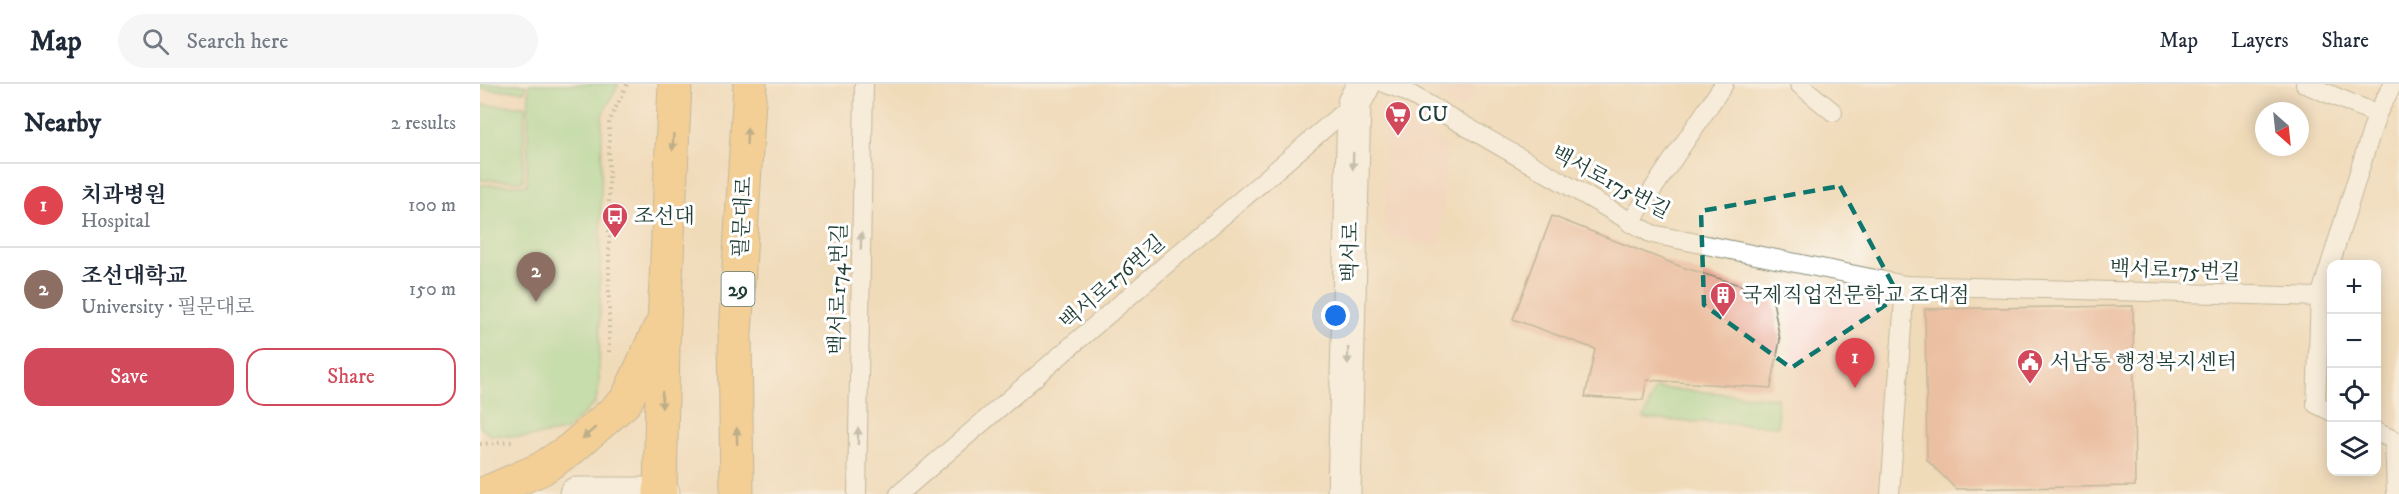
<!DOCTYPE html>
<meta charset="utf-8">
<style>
body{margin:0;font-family:"IM FELL DW Pica","Noto Serif KR",serif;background:#f6f6f7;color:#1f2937}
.controls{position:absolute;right:18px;bottom:18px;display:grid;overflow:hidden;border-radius:12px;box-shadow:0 3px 15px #0003}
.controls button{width:54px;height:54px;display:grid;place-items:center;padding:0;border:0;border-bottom:2px solid #e0e1e3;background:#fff;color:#1f2937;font:30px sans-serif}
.compass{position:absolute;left:1775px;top:18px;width:54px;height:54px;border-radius:50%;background:#fff;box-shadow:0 3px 15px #0003;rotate:153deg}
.you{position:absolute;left:856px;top:232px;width:21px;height:21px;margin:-15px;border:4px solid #fff;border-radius:50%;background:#1a73e8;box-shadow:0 0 0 9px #1a73e833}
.badge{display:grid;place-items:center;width:39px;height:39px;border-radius:50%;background:#d1495b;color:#fff;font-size:20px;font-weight:700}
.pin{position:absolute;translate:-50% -50px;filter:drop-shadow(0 2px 3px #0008)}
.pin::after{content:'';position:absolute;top:32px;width:21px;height:18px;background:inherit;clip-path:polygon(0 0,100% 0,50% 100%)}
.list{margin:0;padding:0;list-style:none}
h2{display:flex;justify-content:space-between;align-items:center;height:78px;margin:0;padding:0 24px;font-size:26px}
h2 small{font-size:20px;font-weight:400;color:#747a83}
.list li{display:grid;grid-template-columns:39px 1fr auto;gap:18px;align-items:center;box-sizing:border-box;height:84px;padding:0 24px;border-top:2px solid #e0e1e3}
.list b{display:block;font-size:22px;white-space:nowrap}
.list p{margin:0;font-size:20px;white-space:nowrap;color:#747a83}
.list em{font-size:20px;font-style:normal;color:#747a83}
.actions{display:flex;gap:12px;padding:18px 24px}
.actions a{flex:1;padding:14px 0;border:2px solid #d1495b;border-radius:18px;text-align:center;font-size:21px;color:#d1495b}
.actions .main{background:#d1495b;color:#fff}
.icon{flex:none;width:33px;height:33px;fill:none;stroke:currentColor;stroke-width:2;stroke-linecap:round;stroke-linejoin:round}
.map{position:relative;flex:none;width:1919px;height:410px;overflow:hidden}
header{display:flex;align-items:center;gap:36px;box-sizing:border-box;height:84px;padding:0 30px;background:#fff;border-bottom:2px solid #e0e1e3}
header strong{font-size:28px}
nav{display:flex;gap:33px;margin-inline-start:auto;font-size:21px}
.search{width:420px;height:54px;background:#f6f6f7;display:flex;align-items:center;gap:15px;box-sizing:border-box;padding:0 21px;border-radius:33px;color:#747a83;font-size:22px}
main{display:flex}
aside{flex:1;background:#fff}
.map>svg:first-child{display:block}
.built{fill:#f5d2c3}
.green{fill:#95df9a;stroke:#5a8e67;stroke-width:1.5}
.building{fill:#e59f86}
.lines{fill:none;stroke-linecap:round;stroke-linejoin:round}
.service-casing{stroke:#888c76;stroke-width:20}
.minor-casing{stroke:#888c76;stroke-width:35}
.tertiary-casing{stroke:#888c76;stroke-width:35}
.primary-casing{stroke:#888c76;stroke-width:35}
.path{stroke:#888c76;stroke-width:4;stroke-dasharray:1.5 4.5;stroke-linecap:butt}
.service{stroke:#fff;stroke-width:18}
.minor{stroke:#fff;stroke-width:33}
.tertiary{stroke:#fff;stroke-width:33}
.primary{stroke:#f6c06b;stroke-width:33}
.oneway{fill:#80784d}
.oneway2{fill:#8f9e9a}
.marked{fill:none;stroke:#0f766e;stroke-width:4.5;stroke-dasharray:12 8;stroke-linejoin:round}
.labels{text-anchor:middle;stroke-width:6;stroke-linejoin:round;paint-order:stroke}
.shield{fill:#fff;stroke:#627771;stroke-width:1.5}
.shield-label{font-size:20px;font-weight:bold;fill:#1f3d34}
.poi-label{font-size:21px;fill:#1f3d34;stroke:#fff;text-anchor:start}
.street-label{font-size:21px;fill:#1f3d34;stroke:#fff}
</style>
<header>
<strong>Map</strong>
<div class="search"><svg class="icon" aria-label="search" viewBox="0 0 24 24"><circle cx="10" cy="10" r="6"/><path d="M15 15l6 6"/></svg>Search here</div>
<nav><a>Map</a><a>Layers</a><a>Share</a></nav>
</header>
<main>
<aside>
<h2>Nearby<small>2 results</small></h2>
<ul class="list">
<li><span class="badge" style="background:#e0444e">1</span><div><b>치과병원</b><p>Hospital</p></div><em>100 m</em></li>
<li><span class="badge" style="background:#8d6e63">2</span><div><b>조선대학교</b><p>University · 필문대로</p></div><em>150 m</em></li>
</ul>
<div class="actions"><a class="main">Save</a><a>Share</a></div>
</aside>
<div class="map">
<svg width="1919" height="410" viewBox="0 0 1919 410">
<rect width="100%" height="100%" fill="#fff"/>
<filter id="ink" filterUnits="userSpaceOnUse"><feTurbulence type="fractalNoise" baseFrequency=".0167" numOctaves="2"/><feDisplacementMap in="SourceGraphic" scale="12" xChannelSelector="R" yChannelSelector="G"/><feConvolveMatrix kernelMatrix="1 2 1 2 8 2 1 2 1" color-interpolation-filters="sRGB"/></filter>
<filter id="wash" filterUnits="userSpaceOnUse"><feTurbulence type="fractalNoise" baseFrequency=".008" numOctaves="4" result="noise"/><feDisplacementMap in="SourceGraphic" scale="24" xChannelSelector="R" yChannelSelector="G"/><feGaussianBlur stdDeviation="1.35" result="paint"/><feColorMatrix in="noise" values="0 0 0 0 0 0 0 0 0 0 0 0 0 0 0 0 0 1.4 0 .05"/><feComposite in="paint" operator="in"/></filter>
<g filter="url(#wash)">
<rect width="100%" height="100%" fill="#f0dbb9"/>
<!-- built -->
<g class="built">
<path d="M941 0H1000L981 27Z"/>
<path d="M903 33 968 60 960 163 906 152Z"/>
<path d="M1312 219 1400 220 1396 408 1307 406Z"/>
</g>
<!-- green -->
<g class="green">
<path d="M0 0H46L45 7 0 5Z"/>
<path d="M49 0H139L122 31 119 303 115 319 85 347 46 353 11 351 0 343V101H47Z"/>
<path d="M0 21 45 22 43 97 0 96Z"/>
<path d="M1175 304 1297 314 1298 342 1164 335Z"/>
</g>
<g id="blocks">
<!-- building -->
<g class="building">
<path d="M1072 132 1202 183 1292 211 1300 256 1291 304 1167 296 1163 316 1105 313 1115 265 1033 235Z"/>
<path d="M1653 222 1655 402 1476 405 1447 376 1445 225Z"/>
</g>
</g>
</g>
<g filter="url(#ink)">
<use href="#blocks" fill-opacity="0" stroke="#888c76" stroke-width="1.5"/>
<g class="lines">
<!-- service casing -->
<g class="service-casing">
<g id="service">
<path d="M906 0 923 6 1172 150 1425 201 1840 213"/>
<path d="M1319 0 1353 28"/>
<path d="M1825 0 1897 30"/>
<path d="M1150 139 1244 0"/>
<path d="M1852 328 1836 320 1840 213 1897 30 1913 0"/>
<path d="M1896 348 1914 356 1916 410"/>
<path d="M377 410 384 0"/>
<path d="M419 410 874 19"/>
<path d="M1410 410 1425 201"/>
</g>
</g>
<!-- minor casing -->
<g class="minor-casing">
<path id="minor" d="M864 410 874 19 884 0"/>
</g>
<!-- tertiary casing -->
<g class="tertiary-casing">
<path id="tertiary" d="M96 410H183"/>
</g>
<!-- primary casing -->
<g class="primary-casing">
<g id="primary">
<path d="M3 410 61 385 91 365 146 317 179 245"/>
<path d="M180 410 183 261 195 0"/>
<path d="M257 410 255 251 270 0"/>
</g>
</g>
<!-- path -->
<g class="path">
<path d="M129 268V38L147 0"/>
<path d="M0 360 32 358"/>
</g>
<!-- service -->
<use href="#service" class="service"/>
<!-- minor -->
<use href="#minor" class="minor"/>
<!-- tertiary -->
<use href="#tertiary" class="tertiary"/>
<!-- primary -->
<use href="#primary" class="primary"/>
</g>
<!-- one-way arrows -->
<defs><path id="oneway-solid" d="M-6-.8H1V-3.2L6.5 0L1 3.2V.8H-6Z" transform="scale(1.5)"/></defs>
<g class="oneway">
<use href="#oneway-solid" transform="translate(267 52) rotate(-87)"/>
<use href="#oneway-solid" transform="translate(193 58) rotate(93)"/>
<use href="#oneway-solid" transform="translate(182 316) rotate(91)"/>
<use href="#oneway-solid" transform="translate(109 349) rotate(139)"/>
<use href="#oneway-solid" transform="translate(257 352) rotate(-91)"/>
</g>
<g class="oneway2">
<use href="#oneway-solid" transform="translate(873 77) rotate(92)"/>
<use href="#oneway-solid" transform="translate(381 157) rotate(-89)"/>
<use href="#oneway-solid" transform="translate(868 272) rotate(91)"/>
<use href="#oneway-solid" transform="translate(378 352) rotate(-89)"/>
</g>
</g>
<!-- marked area -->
<path d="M0 0H1919V410H0ZM1360 102 1419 212 1311 284 1224 221 1221 127Z" fill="#f0dbb9" fill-opacity=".55" fill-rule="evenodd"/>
<path class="marked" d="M1360 102 1419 212 1311 284 1224 221 1221 127Z"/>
<!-- icons -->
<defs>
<g id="supermarket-pin" transform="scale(1.35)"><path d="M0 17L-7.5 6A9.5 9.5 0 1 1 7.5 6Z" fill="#d1495b" stroke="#fff"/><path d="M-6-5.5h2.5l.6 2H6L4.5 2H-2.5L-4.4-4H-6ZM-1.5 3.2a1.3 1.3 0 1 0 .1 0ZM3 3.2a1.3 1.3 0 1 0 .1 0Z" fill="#fff"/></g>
<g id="bus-pin" transform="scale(1.35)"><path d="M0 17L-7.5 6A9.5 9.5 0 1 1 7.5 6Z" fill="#d1495b" stroke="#fff"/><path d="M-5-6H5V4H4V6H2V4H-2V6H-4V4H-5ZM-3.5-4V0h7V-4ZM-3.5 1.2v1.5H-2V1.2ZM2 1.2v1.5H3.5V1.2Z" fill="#fff"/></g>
<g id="building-pin" transform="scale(1.35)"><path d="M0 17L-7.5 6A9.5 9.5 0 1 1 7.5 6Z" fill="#d1495b" stroke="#fff"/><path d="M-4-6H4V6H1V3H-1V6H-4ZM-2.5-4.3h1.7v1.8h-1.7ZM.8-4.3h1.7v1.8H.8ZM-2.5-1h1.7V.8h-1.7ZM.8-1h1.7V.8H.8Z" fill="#fff"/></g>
<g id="civic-pin" transform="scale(1.35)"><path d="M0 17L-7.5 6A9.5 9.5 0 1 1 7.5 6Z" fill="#d1495b" stroke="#fff"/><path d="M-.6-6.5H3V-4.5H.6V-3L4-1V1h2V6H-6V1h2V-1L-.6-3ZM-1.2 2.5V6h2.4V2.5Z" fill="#fff"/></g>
</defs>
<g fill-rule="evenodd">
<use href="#supermarket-pin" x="918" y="30"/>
<use href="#bus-pin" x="135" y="132"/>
<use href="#building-pin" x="1243" y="211"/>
<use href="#civic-pin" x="1550" y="278"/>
</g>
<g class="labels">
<!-- shield labels -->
<rect class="shield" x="241.5" y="188" width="33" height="34" rx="4.5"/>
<g class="shield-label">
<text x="258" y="212">29</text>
</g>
<!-- poi labels -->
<g class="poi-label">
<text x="938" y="37">CU</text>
<text x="154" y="139">조선대</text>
<text x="1262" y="218">국제직업전문학교 조대점</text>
<text x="1570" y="285">서남동 행정복지센터</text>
</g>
<!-- street labels -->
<g class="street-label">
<text transform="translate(1131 98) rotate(28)" y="7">백서로175번길</text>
<text transform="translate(262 133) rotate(-87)" y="7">필문대로</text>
<text transform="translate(870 168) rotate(-89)" y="7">백서로</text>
<text transform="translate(1695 186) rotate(2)" y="7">백서로175번길</text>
<text transform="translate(632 198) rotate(-41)" y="7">백서로176번길</text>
<text transform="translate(358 205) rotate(-89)" y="7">백서로174번길</text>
</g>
</g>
</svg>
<div class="controls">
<button>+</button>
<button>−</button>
<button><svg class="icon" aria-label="locate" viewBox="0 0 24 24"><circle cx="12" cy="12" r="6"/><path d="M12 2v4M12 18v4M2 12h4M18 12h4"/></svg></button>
<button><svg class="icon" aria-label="layers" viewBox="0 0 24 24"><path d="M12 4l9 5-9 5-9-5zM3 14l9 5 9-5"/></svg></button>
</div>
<svg class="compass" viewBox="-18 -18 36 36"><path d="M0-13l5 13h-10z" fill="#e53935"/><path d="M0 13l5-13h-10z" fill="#747a83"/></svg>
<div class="you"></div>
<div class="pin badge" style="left:1375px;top:304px;background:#e0444e">1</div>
<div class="pin badge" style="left:56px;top:218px;background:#8d6e63">2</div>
</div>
</main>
